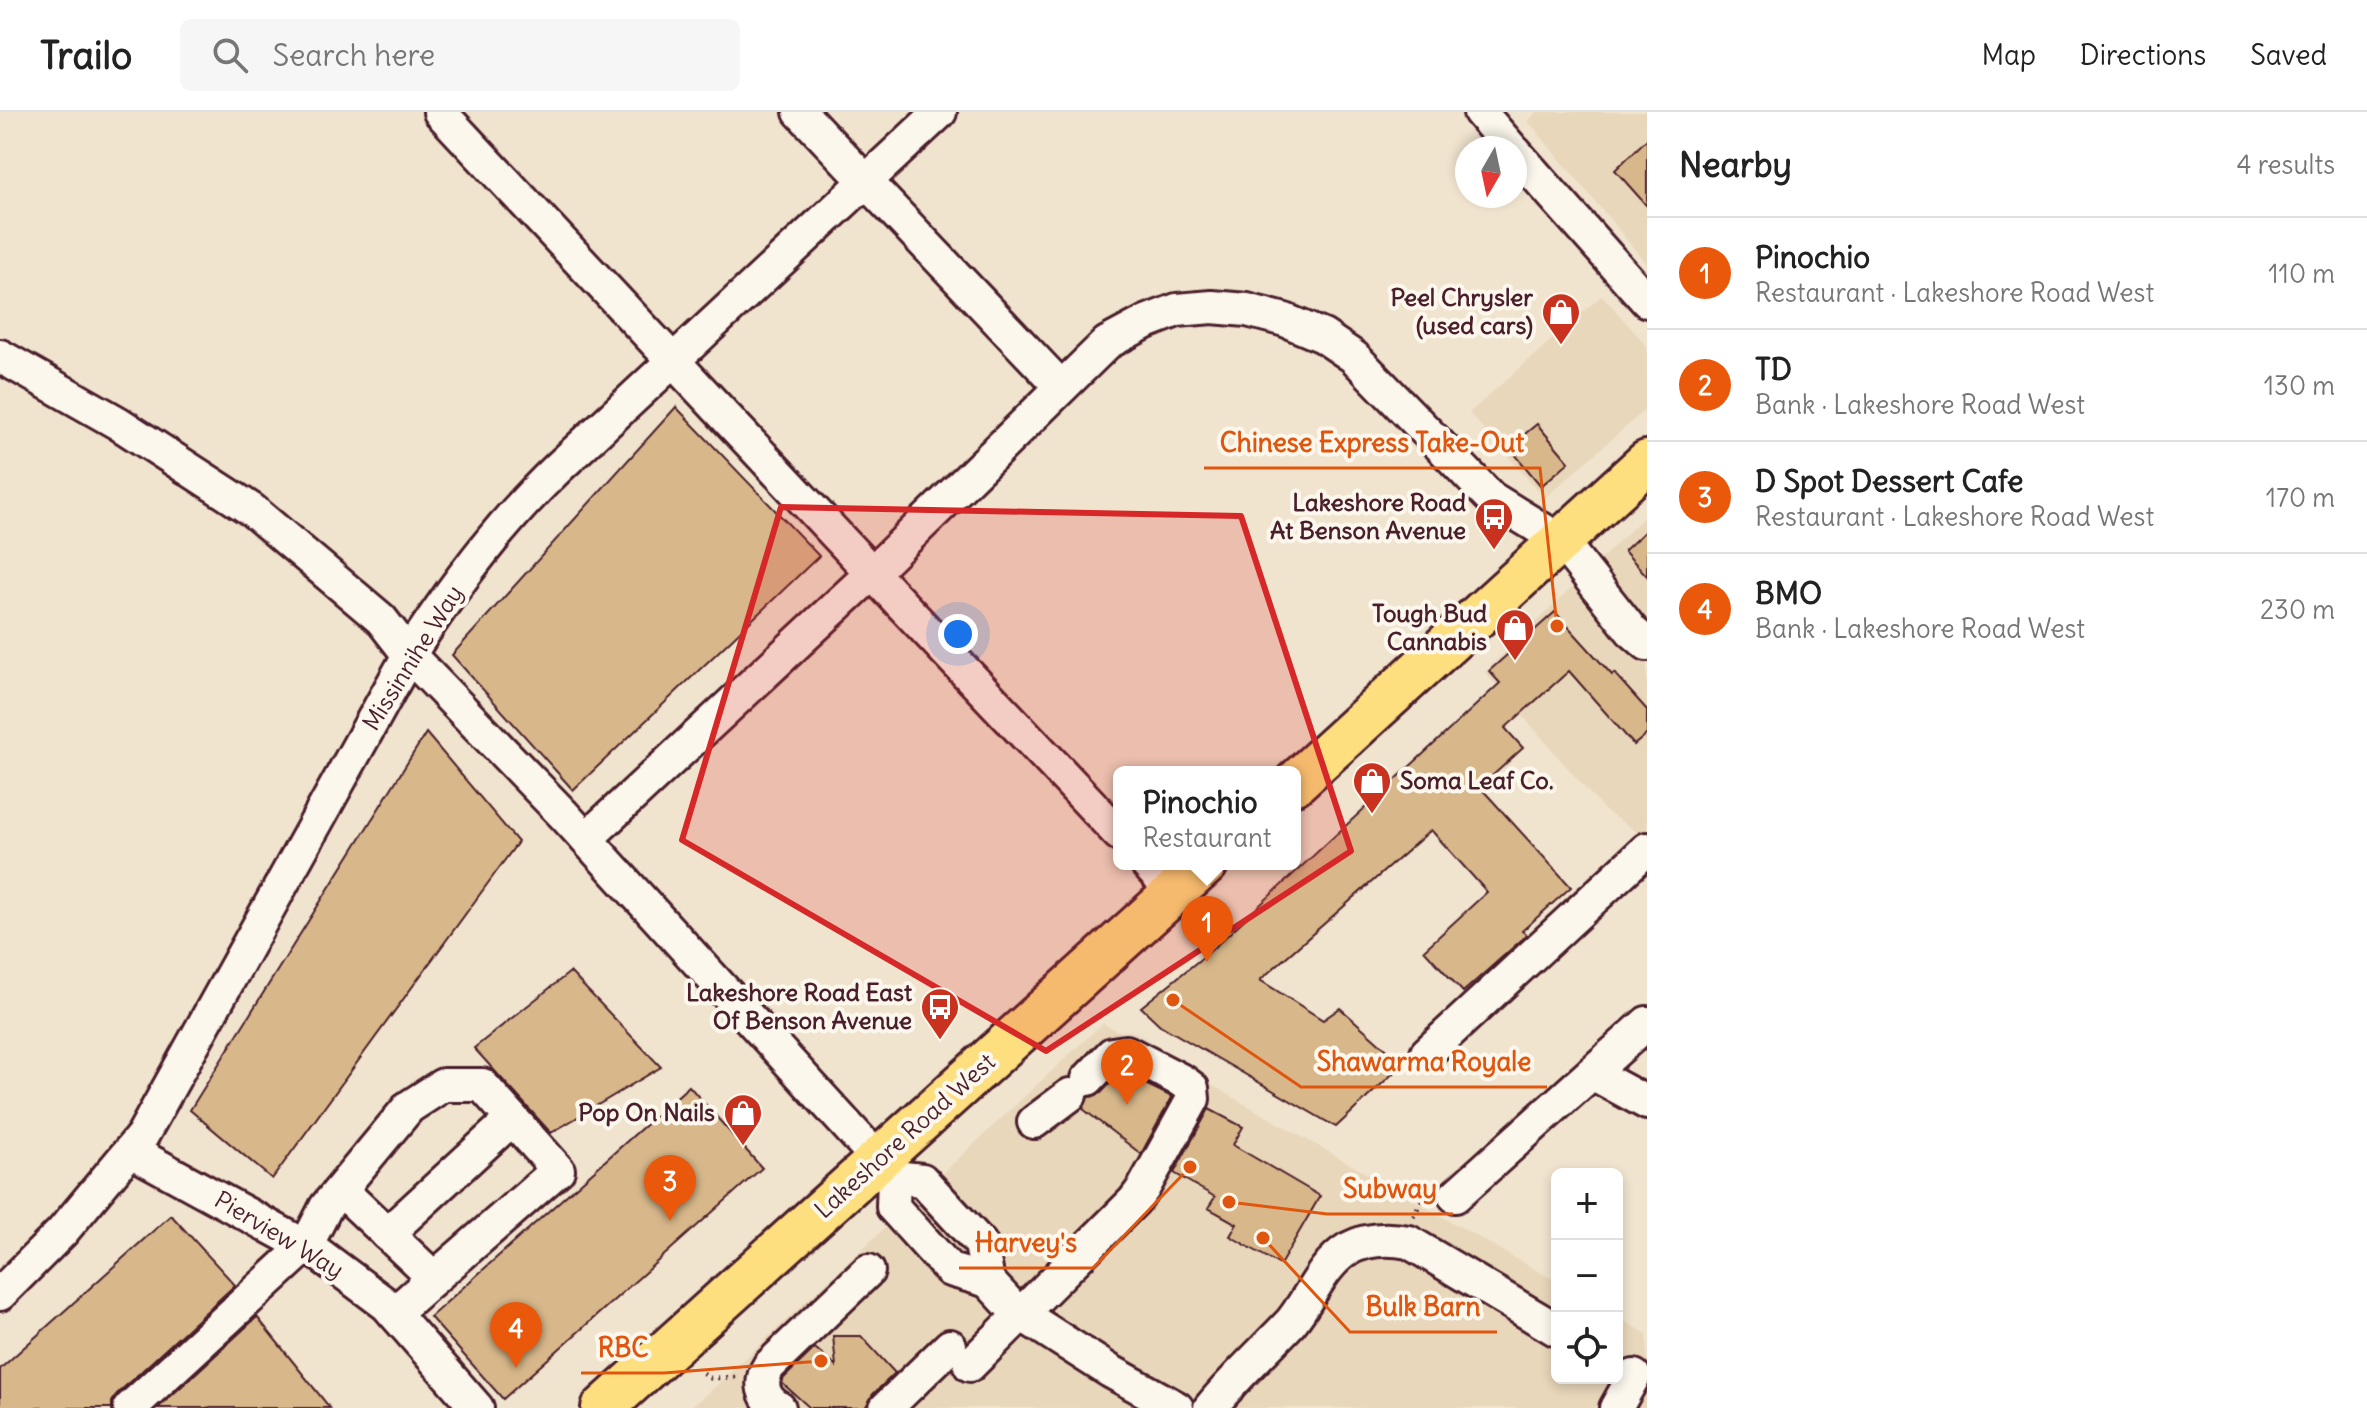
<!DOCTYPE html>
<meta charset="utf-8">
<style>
body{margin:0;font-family:Delius,sans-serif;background:#f6f6f6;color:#222}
.controls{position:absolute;right:24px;bottom:24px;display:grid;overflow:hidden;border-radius:12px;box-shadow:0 4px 12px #0003}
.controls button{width:72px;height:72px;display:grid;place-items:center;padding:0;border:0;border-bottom:2px solid #e0e0e0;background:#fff;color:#222;font:40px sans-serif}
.compass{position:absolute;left:1455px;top:24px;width:72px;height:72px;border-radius:50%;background:#fff;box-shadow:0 4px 12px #0003;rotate:189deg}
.you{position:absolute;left:958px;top:522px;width:28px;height:28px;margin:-20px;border:6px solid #fff;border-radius:50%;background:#1a73e8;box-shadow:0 0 0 12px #1a73e833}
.badge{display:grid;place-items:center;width:52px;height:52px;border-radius:50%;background:#ea580c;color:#fff;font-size:26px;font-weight:700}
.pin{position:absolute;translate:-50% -66px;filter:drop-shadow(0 2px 4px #0008)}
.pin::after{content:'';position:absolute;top:42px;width:28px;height:24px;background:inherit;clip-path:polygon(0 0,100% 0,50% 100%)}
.popup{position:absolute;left:1113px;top:654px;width:188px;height:104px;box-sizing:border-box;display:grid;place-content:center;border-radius:12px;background:#fff;filter:drop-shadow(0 2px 6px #0005);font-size:26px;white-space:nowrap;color:#767676}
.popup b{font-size:30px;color:#222}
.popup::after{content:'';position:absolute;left:50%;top:100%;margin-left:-16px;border:16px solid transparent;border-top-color:#fff}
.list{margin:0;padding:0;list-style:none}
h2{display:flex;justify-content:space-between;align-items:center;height:104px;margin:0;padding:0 32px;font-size:34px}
h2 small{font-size:26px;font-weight:400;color:#767676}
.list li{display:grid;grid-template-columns:52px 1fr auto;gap:24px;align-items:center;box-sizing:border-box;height:112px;padding:0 32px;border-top:2px solid #e0e0e0}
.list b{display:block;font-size:30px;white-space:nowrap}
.list p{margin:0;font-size:26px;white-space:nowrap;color:#767676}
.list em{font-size:26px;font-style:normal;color:#767676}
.icon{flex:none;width:44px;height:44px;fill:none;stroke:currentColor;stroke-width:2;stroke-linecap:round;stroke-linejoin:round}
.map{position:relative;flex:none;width:1647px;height:1296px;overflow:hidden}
header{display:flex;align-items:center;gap:48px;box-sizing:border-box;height:112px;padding:0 40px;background:#fff;border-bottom:2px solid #e0e0e0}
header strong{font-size:38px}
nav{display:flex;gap:44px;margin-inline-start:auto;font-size:28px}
.search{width:560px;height:72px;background:#f6f6f6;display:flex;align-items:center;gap:20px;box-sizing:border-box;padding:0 28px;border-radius:12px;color:#767676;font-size:30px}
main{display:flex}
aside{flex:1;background:#fff}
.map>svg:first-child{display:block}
.built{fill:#e9d7bb}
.building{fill:#d8b88b;stroke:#4a1f2b;stroke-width:2}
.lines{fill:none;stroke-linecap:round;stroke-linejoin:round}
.minor-casing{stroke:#4a1f2b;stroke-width:38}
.major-casing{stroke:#4a1f2b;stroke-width:48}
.path{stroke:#4a1f2b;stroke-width:5;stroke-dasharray:2 6;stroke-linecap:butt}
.minor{stroke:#fbf7ec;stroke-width:32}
.major{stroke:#fedf80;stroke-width:42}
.marked{fill:#d62828;fill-opacity:0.2;stroke:#d62828;stroke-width:6;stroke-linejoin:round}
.labels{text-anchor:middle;stroke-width:8;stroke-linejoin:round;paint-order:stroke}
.poi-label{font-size:24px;font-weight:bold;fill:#4a1f2b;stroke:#fbf7ec;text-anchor:end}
.street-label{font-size:24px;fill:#4a1f2b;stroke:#fbf7ec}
.leader{fill:none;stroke:#e0560e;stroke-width:3}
.callout-dot{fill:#e0560e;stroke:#fbf7ec;stroke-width:3}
.callout-label{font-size:26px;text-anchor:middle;font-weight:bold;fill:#e0560e;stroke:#fbf7ec;stroke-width:8;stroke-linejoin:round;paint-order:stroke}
</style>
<header>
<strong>Trailo</strong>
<div class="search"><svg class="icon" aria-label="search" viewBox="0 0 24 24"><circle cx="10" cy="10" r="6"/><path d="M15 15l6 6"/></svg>Search here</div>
<nav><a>Map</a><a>Directions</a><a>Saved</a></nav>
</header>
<main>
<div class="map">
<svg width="1647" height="1296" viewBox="0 0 1647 1296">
<rect width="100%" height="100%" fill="#f0e4cf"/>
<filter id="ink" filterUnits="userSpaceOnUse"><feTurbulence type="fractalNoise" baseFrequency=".0125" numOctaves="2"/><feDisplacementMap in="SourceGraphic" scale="16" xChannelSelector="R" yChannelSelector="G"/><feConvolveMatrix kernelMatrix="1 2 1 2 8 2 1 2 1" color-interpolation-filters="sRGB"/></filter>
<g filter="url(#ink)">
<!-- built -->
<g class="built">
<path d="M1537 0H1647V152L1528 9Z"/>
<path d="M1602 183 1647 234V296L1545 386 1469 301Z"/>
<path d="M1647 402V727L1604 698 1485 560Z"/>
<path d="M1103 911 1557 1170V1266H1617V1205L1647 1222V1296H689L715 1275Z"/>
</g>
<!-- building -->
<g class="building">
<path d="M1647 27V94L1615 58Z"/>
<path d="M676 295 819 444 573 678 452 543Z"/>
<path d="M1537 312 1569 350 1541 374 1509 335Z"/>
<path d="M1647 417V464L1624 439Z"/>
<path d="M1555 500 1612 563 1614 561 1647 598V622L1634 633 1569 559 1505 616 1523 636 1480 675 1571 775 1522 819 1527 823 1463 880 1424 838 1487 780 1431 718 1260 868 1323 908 1340 896 1403 952 1336 1015 1160 913 1141 895 1208 841 1500 571 1489 559Z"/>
<path d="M426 621 518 730 272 1067 190 998Z"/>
<path d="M570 860 661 955 551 1021 474 936Z"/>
<path d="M1121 960 1172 985 1141 1042 1083 997 1088 985 1101 981Z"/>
<path d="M689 974 762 1056 503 1287 430 1205Z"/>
<path d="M1209 997 1243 1015 1233 1033 1320 1084 1280 1153 1230 1124 1237 1112 1208 1096 1215 1085 1174 1061Z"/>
<path d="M171 1103 235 1173 117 1282 112 1290V1296H0V1257Z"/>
<path d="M257 1205 330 1296H158Z"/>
<path d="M833 1224H861L895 1261 873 1282 865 1296H810L782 1271 784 1266 815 1236 836 1254Z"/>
</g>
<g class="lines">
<!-- minor casing -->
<g class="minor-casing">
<g id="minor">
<path d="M440 0 872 461 1107 231 1146 210 1177 198 1212 195 1247 198 1285 208 1323 224 1354 245 1491 386 1561 429 1632 519 1647 532"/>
<path d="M800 0 1061 275"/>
<path d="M1480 0 1511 36"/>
<path d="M1515 40 1647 189"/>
<path d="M0 244 118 311 252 398 381 507 409 543 564 703 894 1065 922 1068 981 1132 988 1169 1015 1198 1110 1259 1177 1296"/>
<path d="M586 727 872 461 1119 722"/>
<path d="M1147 752 1174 781"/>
<path d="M1427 941 1647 737"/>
<path d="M1592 961 1647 991"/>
<path d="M1034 1010 1070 983"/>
<path d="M131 1039 316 1140 387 1193 477 1296"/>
<path d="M894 1065 893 1095 950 1158 988 1169"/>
<path d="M341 1078 434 1166"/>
<path d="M1455 1084 1647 911"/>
<path d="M387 1122 512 1007"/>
<path d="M0 1182 62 1120 142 1024 409 543C452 476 500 411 558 356L940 0"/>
<path d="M970 1253 1134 1089 1143 1077 1193 987 1192 976 1184 970 1126 940 1112 942 1088 967"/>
<path d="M130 1296 306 1134 326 1095 409 995 443 973H482L558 1058 394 1201"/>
<path d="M779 1296C762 1286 759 1270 769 1254L868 1159"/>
<path d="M886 1296 950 1234"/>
<path d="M1210 1296C1235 1265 1264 1239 1291 1210 1310 1187 1322 1153 1348 1137 1368 1126 1388 1126 1409 1130L1557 1218"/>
<path d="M1616 1296 1634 1264"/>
</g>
</g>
<!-- major casing -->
<g class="major-casing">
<g id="major">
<path d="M1295 671 1647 350"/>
<path d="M603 1296 1206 752"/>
</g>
</g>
<!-- path -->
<g class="path">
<path d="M1413 1104 1426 1082"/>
<path d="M703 1261 709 1266 739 1265"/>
</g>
<!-- minor -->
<use href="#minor" class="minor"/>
<!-- major -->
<use href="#major" class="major"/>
</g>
</g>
<!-- marked area -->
<path class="marked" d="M781 395 1241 404 1351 739 1046 939 682 728Z"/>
<!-- icons -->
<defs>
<g id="shop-pin" transform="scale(2)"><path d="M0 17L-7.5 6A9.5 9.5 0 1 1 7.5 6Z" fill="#c8321e" stroke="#fbf7ec"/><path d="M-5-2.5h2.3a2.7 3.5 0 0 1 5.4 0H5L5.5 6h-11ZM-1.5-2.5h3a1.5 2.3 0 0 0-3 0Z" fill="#fff"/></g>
<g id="bus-pin" transform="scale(2)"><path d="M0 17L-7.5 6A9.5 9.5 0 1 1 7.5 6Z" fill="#c8321e" stroke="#fbf7ec"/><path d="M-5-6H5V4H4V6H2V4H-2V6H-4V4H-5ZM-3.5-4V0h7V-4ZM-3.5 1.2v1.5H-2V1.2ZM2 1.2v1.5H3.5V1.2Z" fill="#fff"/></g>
</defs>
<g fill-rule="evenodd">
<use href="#shop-pin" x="1561" y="200"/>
<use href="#bus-pin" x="1494" y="405"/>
<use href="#shop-pin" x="1515" y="516"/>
<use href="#shop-pin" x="1372" y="669"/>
<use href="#bus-pin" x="940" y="895"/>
<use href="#shop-pin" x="743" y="1001"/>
</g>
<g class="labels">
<!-- poi labels -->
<g class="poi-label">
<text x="1533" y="194">Peel Chrysler<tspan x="1533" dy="28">(used cars)</tspan></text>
<text x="1466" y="399">Lakeshore Road<tspan x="1466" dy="28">At Benson Avenue</tspan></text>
<text x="1487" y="510">Tough Bud<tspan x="1487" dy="28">Cannabis</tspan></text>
<text x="1400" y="677" text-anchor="start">Soma Leaf Co.</text>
<text x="912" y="889">Lakeshore Road East<tspan x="912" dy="28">Of Benson Avenue</tspan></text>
<text x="715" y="1009">Pop On Nails</text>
</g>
<!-- street labels -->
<g class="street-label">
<text transform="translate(413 546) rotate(-58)" y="8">Missinnihe Way</text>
<text transform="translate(905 1024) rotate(-42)" y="8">Lakeshore Road West</text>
<text transform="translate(279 1123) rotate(31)" y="8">Pierview Way</text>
</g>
</g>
<!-- callouts -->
<path class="leader" d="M1557 514L1540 356H1204M1173 888L1301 975H1547M1229 1090L1327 1102H1453M1190 1055L1093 1156H959M1263 1126L1350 1220H1497M821 1249L664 1261H581"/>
<g class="callout-dot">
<circle cx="1557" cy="514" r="8"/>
<circle cx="1173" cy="888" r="8"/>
<circle cx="1229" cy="1090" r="8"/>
<circle cx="1190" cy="1055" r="8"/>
<circle cx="1263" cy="1126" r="8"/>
<circle cx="821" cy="1249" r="8"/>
</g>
<g class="callout-label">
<text x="1372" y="340">Chinese Express Take-Out</text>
<text x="1424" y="959">Shawarma Royale</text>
<text x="1390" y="1086">Subway</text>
<text x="1026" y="1140">Harvey's</text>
<text x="1423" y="1204">Bulk Barn</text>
<text x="623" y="1245">RBC</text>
</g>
</svg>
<div class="controls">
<button>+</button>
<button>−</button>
<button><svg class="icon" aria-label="locate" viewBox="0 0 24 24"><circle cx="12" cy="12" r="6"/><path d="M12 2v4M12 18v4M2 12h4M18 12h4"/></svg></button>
</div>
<svg class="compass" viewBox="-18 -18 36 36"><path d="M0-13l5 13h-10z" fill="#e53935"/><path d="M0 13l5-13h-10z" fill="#767676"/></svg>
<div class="you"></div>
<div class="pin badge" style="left:1207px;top:850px">1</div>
<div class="popup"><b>Pinochio</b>Restaurant</div>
<div class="pin badge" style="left:1127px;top:993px">2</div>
<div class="pin badge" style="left:670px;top:1109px">3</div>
<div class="pin badge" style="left:516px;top:1256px">4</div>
</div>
<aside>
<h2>Nearby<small>4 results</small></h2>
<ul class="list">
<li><span class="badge">1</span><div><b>Pinochio</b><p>Restaurant · Lakeshore Road West</p></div><em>110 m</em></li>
<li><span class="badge">2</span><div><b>TD</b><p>Bank · Lakeshore Road West</p></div><em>130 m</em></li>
<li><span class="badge">3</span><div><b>D Spot Dessert Cafe</b><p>Restaurant · Lakeshore Road West</p></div><em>170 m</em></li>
<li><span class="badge">4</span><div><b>BMO</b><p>Bank · Lakeshore Road West</p></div><em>230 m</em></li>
</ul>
</aside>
</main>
